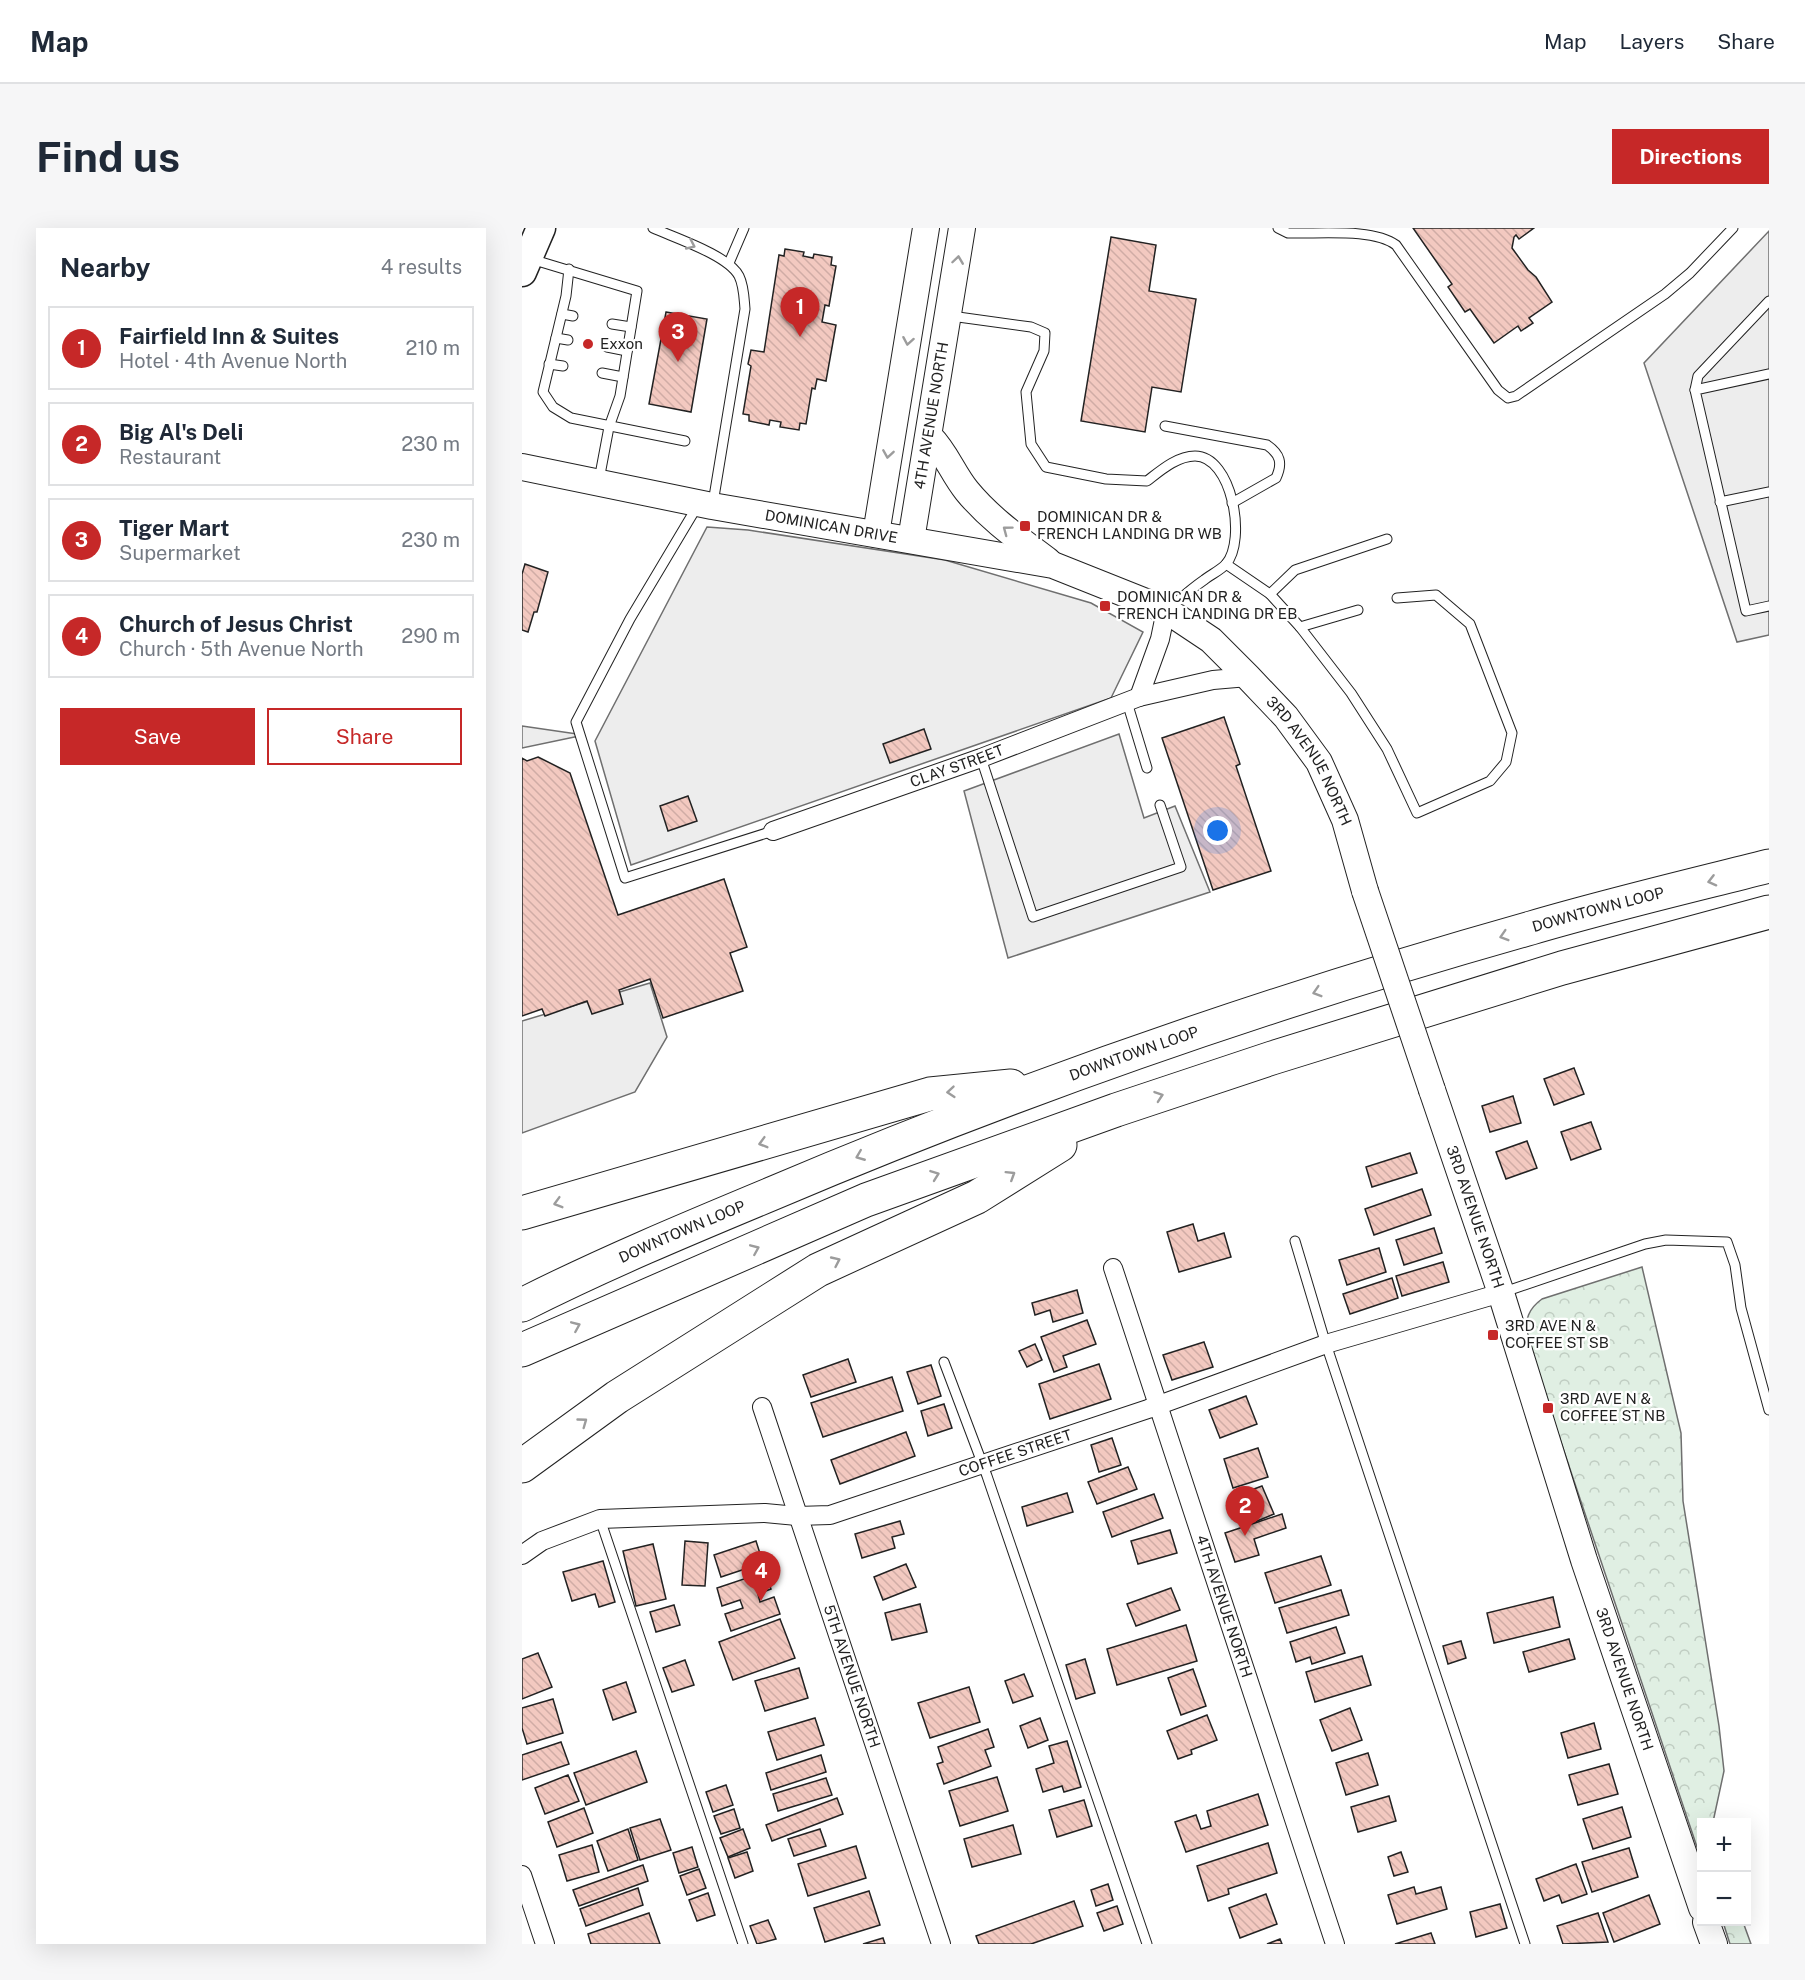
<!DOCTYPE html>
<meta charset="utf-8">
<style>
body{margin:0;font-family:"Public Sans",sans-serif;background:#f6f6f7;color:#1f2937}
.controls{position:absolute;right:18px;bottom:18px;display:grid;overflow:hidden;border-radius:0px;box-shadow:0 6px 24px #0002}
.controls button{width:54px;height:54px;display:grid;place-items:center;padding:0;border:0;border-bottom:2px solid #e0e1e3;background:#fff;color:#1f2937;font:30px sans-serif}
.you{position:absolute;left:696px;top:603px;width:21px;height:21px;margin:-15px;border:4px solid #fff;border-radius:50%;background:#1a73e8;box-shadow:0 0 0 9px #1a73e833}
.badge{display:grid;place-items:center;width:39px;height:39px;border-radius:50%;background:#c62828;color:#fff;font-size:20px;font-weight:700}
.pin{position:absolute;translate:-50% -50px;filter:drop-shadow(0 2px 3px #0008)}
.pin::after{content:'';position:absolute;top:32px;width:21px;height:18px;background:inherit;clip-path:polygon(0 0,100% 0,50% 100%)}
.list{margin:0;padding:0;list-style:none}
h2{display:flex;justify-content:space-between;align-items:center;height:78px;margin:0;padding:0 24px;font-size:26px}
h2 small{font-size:20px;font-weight:400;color:#747a83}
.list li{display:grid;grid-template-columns:39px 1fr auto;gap:18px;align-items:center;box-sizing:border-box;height:84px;margin:0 12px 12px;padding:0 12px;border:2px solid #e0e1e3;border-radius:0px}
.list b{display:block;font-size:22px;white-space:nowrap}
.list p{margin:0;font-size:20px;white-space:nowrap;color:#747a83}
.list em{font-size:20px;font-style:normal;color:#747a83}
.actions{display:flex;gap:12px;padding:18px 24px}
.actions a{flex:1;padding:14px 0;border:2px solid #c62828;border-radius:0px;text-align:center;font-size:21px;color:#c62828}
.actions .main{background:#c62828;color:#fff}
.map{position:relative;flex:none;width:1247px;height:1716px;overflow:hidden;border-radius:0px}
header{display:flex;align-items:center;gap:36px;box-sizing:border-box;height:84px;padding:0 30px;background:#fff;border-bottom:2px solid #e0e1e3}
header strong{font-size:28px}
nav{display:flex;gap:33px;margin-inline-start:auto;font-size:21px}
.intro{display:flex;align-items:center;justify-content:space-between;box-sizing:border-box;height:144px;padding:0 36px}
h1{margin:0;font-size:42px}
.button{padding:15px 27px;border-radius:0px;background:#c62828;color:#fff;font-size:21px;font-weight:700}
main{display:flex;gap:36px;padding:0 36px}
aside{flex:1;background:#fff;border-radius:0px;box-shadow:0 6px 24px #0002}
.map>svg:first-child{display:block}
.forest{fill:url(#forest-crowns);stroke:#6f6f6f;stroke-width:1.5}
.parking{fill:#ededed;stroke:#6f6f6f;stroke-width:1.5}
.building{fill:url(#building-back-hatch);stroke:#222;stroke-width:1.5}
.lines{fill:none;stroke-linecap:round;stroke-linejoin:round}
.lane-casing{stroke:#222;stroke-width:11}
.street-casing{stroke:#222;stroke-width:20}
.secondary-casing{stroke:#222;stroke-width:28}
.primary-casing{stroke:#222;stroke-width:31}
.highway-casing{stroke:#222;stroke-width:35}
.lane{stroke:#fff;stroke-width:9}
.street{stroke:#fff;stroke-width:18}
.secondary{stroke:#fff;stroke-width:26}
.primary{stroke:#fff;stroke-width:28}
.highway{stroke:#fff;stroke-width:33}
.secondary-bridge-casing{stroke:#222;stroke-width:28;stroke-linecap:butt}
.secondary-bridge{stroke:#fff;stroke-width:26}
.oneway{stroke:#9c9c9c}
.poi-dot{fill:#c62828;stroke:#fff;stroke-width:2}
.labels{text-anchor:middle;stroke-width:4.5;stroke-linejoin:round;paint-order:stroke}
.poi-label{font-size:15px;fill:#222;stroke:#fff;text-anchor:start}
.street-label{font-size:15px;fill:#222;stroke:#fff}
</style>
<header>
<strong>Map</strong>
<nav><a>Map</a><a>Layers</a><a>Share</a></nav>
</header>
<div class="intro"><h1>Find us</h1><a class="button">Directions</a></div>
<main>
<aside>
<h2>Nearby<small>4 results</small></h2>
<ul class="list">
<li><span class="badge">1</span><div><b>Fairfield Inn &amp; Suites</b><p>Hotel · 4th Avenue North</p></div><em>210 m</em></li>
<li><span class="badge">2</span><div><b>Big Al's Deli</b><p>Restaurant</p></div><em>230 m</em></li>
<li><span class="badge">3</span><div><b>Tiger Mart</b><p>Supermarket</p></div><em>230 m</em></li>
<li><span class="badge">4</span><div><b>Church of Jesus Christ</b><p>Church · 5th Avenue North</p></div><em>290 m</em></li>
</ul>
<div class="actions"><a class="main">Save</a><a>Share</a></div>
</aside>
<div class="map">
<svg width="1247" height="1716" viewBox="0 0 1247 1716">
<defs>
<pattern id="forest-crowns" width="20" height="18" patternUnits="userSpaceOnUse" patternTransform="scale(1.5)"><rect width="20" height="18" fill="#e0efe3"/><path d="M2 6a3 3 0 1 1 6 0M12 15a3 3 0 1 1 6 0" fill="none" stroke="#c0cdc2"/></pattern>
<pattern id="building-back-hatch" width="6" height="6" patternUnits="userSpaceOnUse" patternTransform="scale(1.5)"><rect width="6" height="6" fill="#f3c9c0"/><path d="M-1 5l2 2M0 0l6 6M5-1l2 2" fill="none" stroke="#d0aca5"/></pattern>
</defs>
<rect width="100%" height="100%" fill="#fff"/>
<!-- forest -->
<g class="forest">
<path d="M1120 1039 1159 1205 1161 1273 1197 1498 1202 1543 1191 1594H1180L1179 1631 1003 1107C1004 1091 1006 1081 1020 1071Z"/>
<path d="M1201 1694H1221L1229 1716H1208Z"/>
</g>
<!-- parking -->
<g class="parking">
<path d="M1247 3V407L1215 414 1122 135Z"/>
<path d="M185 299 226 302 423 332 569 375 621 404 589 470 109 637 73 513Z"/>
<path d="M0 498 62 507 0 520Z"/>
<path d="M597 506 622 590 653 578 688 664 486 730 442 563Z"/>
<path d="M128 755 145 809 113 864 0 905V793Z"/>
</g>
<!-- building -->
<g class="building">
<path d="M891 0H1012L997 11 994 7 992 9 990 20 1006 42 1014 49 1030 74 1007 90 1011 95 999 103 996 98 972 115 948 81 943 84 926 59 930 56Z"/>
<path d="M589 9 634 17 627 63 674 71 659 164 630 159 623 204 559 193Z"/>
<path d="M263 21 282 24 281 28 291 30 292 26 310 29 309 37 314 38 307 78 303 77 300 94 314 97 304 153 295 151 293 161 290 160 284 196 278 195 277 202 258 199 259 194 248 192 247 197 227 193V187L221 186 229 138 226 136 229 122 242 124 257 27 262 28Z"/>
<path d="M144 84 185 91 169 184 127 176Z"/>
<path d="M3 336 26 344 15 384H12L6 404 0 402V346Z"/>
<path d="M702 489 718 536 714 538 749 643 691 662 640 510Z"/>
<path d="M402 501 409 521 368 535 361 516Z"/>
<path d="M16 529 48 545 96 687 202 651 225 719 208 725 221 763 141 790 128 751 97 762 101 776 70 786 65 773 23 788 20 781 0 788V530L5 533Z"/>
<path d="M166 568 175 593 146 603 138 578Z"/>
<path d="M1052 840 1062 866 1032 877 1022 851Z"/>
<path d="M991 868 999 895 968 904 960 878Z"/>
<path d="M1069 894 1079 921 1049 932 1039 904Z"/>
<path d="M1005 913 1015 940 984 951 974 924Z"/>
<path d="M888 925 895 945 850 959 844 939Z"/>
<path d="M900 961 909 987 852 1007 843 981Z"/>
<path d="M671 996 676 1013 702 1005 709 1029 657 1044 645 1004Z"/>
<path d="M912 1000 920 1025 882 1037 874 1012Z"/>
<path d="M857 1020 864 1044 825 1057 817 1032Z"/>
<path d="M921 1034 927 1054 880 1068 874 1048Z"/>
<path d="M870 1050 876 1070 828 1086 821 1066Z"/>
<path d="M555 1062 561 1085 531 1094 528 1082 513 1087 510 1075Z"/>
<path d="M565 1092 574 1116 541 1128 545 1139 532 1144 519 1109Z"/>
<path d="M682 1114 691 1139 650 1152 641 1127Z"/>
<path d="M513 1116 520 1132 505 1139 497 1123Z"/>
<path d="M326 1131 334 1154 289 1169 281 1147Z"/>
<path d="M577 1136 589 1171 528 1191 517 1156Z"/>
<path d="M409 1137 419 1168 396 1176 385 1144Z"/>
<path d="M370 1149 381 1183 301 1209 289 1175Z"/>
<path d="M724 1168 735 1196 698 1210 687 1182Z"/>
<path d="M422 1176 430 1200 406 1208 399 1183Z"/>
<path d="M384 1204 393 1228 318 1256 309 1232Z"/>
<path d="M590 1210 599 1237 577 1244 569 1217Z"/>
<path d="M736 1220 746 1249 711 1260 702 1231Z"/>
<path d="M606 1239 615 1261 575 1276 566 1254Z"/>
<path d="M740 1258 752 1286 728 1296 716 1267Z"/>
<path d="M545 1265 551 1284 505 1298 500 1279Z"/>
<path d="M632 1266 641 1290 590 1309 581 1284Z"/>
<path d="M760 1286 764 1300 732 1311 737 1327 713 1334 703 1305Z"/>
<path d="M378 1293 382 1306 370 1309 373 1320 340 1330 333 1306Z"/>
<path d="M648 1302 655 1325 616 1336 609 1313Z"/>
<path d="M163 1313 186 1315 183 1358 160 1357Z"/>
<path d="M234 1313 241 1335 199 1349 192 1327Z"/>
<path d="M131 1316 144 1371 114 1378 101 1323Z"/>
<path d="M799 1328 809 1357 753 1375 743 1345Z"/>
<path d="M81 1333 93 1374 77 1379 73 1366 50 1373 41 1344Z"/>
<path d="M384 1336 394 1359 361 1372 352 1349Z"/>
<path d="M243 1344 249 1361 236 1366 238 1374 252 1369 258 1386 209 1403 203 1386 221 1380 218 1372 200 1378 195 1360Z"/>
<path d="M649 1360 658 1382 614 1398 605 1376Z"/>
<path d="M819 1362 827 1387 765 1405 757 1380Z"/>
<path d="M1031 1369 1038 1399 972 1415 965 1385Z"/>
<path d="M398 1376 405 1404 370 1412 363 1385Z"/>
<path d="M152 1377 158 1397 134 1404 128 1384Z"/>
<path d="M258 1391 273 1430 211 1452 197 1414Z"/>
<path d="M664 1397 675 1433 595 1457 585 1421Z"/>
<path d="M814 1399 823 1425 790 1436 788 1429 774 1434 768 1414Z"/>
<path d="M1047 1411 1053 1431 1007 1444 1001 1424Z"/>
<path d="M939 1413 944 1430 926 1436 921 1418Z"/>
<path d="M16 1425 30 1459 0 1471V1431Z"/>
<path d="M840 1428 849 1457 793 1474 784 1444Z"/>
<path d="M563 1431 573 1465 554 1471 544 1437Z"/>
<path d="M163 1432 172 1457 150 1464 141 1440Z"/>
<path d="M277 1440 286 1470 243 1483 233 1453Z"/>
<path d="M671 1441 684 1478 659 1487 646 1450Z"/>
<path d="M502 1446 511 1468 491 1475 483 1453Z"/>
<path d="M104 1454 114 1484 91 1492 81 1462Z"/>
<path d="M447 1459 458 1494 408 1510 396 1475Z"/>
<path d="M31 1471 41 1505 5 1516 0 1500V1480Z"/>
<path d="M828 1480 840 1512 810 1523 798 1492Z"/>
<path d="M685 1487 695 1512 669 1522 670 1526 656 1531 645 1503Z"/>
<path d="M293 1490 302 1517 255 1532 246 1504Z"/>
<path d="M518 1490 526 1512 506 1520 498 1498Z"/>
<path d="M1072 1495 1079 1521 1046 1530 1039 1505Z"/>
<path d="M466 1501 472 1519 463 1522 469 1538 422 1556 415 1536 421 1534 416 1519Z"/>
<path d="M545 1513 559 1559 542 1564 540 1558 521 1564 514 1541 532 1535 527 1518Z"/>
<path d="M39 1514 47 1536 0 1552V1527Z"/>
<path d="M114 1523 125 1554 64 1577 52 1545Z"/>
<path d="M846 1525 856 1557 824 1567 814 1535Z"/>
<path d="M299 1527 304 1544 249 1562 244 1545Z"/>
<path d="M1087 1536 1096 1566 1056 1577 1047 1547Z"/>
<path d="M46 1547 57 1573 23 1586 13 1560Z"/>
<path d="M475 1549 486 1583 438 1598 427 1563Z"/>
<path d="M304 1550 310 1567 256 1583 251 1566Z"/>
<path d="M204 1557 211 1577 191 1584 184 1564Z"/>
<path d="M736 1566 746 1597 664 1624 653 1594 674 1587 679 1601 689 1598 685 1583Z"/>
<path d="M867 1568 874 1593 836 1604 829 1579Z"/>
<path d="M315 1570 321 1586 250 1613 244 1597Z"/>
<path d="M562 1572 570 1598 535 1609 527 1582Z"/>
<path d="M1100 1579 1109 1609 1071 1621 1061 1591Z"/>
<path d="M62 1580 71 1605 35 1619 26 1594Z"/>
<path d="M212 1581 218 1600 199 1606 192 1588Z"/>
<path d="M138 1591 149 1622 118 1632 108 1600Z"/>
<path d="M491 1597 499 1626 450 1639 442 1611Z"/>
<path d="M106 1601 116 1632 86 1643 75 1613Z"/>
<path d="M221 1601 228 1620 206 1629 198 1610Z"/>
<path d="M298 1601 304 1618 272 1628 266 1611Z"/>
<path d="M746 1615 755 1645 706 1661 707 1666 686 1673 675 1638Z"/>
<path d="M70 1617 77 1644 45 1653 37 1627Z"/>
<path d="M334 1618 344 1650 286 1668 276 1636Z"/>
<path d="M170 1619 176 1639 157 1645 151 1625Z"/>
<path d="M1107 1620 1116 1649 1070 1664 1060 1634Z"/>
<path d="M225 1624 231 1643 213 1650 206 1630Z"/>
<path d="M879 1624 886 1644 872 1648 866 1629Z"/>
<path d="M1054 1636 1065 1666 1040 1675 1037 1667 1022 1673 1014 1651Z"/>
<path d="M121 1637 126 1653 57 1678 51 1662Z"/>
<path d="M177 1641 184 1660 165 1667 158 1648Z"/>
<path d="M586 1656 591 1672 574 1678 569 1662Z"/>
<path d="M892 1659 894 1666 919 1659 925 1681 875 1696 866 1667Z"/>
<path d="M116 1660 121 1677 64 1698 58 1681Z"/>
<path d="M347 1663 358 1697 303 1714 292 1680Z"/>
<path d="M186 1665 193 1687 175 1693 167 1672Z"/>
<path d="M744 1666 755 1696 718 1710 707 1680Z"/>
<path d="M1127 1667 1138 1696 1092 1714 1081 1685Z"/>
<path d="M552 1673 561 1698 509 1716H457L454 1708Z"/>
<path d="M978 1676 985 1700 954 1709 948 1684Z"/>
<path d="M595 1678 601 1696 582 1703 575 1685Z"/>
<path d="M127 1685 138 1716H69L66 1706Z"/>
<path d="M1076 1685 1086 1714 1041 1716 1035 1698Z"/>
<path d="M246 1692 254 1711 235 1716 228 1698Z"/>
<path d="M909 1705 913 1716H873Z"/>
<path d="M361 1710 363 1716H341Z"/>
<path d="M758 1711 760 1716H745Z"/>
</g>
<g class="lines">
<!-- lane casing -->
<g class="lane-casing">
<g id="lane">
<path d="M131 0C153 10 206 27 217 48 222 58 222 70 223 81L191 275"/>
<path d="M756 0 766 5C799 6 851 0 874 17L976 162 986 170 994 168 1143 66 1168 45 1211 0"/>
<path d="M9 31 115 63 98 168 87 199 77 252"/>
<path d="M207 35 222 0"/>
<path d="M47 41 44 68 21 164 31 179 49 190 163 213"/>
<path d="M40 86 51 88"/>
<path d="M429 88 509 99 523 105 522 123 504 164 509 216 524 239 584 251 625 253C638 243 655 228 673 228 710 228 725 312 704 336 699 342 688 347 682 352 669 361 658 371 646 381"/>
<path d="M90 96 109 99"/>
<path d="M34 110 46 112"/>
<path d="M85 119 105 123"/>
<path d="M27 136 41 138"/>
<path d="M80 145 101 149"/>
<path d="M1247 146 1173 162 1224 383 1247 378"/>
<path d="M1173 162 1176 148 1247 73"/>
<path d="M643 198 745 217C758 226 761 235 754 250L710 275"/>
<path d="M1198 274 1247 264"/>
<path d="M176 277 108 391 54 494 103 650 251 603"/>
<path d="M704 336 748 366 773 342 865 311"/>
<path d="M748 366 778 399 836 382"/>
<path d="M778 399 829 465 865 521 895 585 968 553 984 534 990 505 948 396 914 367 875 370"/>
<path d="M605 474 625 540"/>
<path d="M459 530 511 689 659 639 638 577"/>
<path d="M773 1013 802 1110 1003 1716"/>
<path d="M982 1064 1123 1016 1144 1012 1205 1014 1213 1037 1219 1080 1247 1182"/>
<path d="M422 1134 465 1248 625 1716"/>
<path d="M78 1291 221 1716"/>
</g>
</g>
<!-- street casing -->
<g class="street-casing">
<g id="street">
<path d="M617 469 638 411 644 382"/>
<path id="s1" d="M251 603 459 530 617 469 691 452 726 449"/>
<path id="s2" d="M591 1040 813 1716"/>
<path id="s3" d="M240 1179 419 1716"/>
<path id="s4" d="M0 1327 20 1313 78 1291 243 1285 275 1288 308 1287 626 1181 804 1116 979 1065"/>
<path d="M0 1647 23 1716"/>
</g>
</g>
<!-- secondary casing -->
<g class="secondary-casing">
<g id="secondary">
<path d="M408 209C424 225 431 246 445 263 468 291 497 311 526 333"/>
<path id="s5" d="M0 239 190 278 531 337 644 382 689 412 726 449 764 489 797 534 823 592 843 663"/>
<path d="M354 306 404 0"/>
<path id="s6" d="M389 312 440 0"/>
<path id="s7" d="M910 862 979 1065 1062 1332 1180 1680"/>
<path d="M1184 1694 1192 1716"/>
</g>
</g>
<!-- primary casing -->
<g class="primary-casing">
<path id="primary" d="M0 44 19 0"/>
</g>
<!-- highway casing -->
<g class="highway-casing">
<g id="highway">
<path d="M0 985 408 866 489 858"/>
<path id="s8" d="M0 1077C81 1036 165 1001 249 966 496 861 750 773 1009 700 1087 677 1168 658 1247 638"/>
<path d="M0 1122 344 972 594 882 750 830 1040 740 1247 684"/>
<path d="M0 1238 95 1169 296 1042 455 969 538 917"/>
</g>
</g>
<!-- lane -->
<use href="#lane" class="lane"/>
<!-- street -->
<use href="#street" class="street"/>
<!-- secondary -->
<use href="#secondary" class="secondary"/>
<!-- primary -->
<use href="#primary" class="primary"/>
<!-- highway -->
<use href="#highway" class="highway"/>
<!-- secondary-bridge casing -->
<g class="secondary-bridge-casing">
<path id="secondary-bridge" d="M843 663 910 862"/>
</g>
<!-- secondary-bridge -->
<use href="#secondary-bridge" class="secondary-bridge"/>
</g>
<!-- one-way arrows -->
<defs><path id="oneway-chevron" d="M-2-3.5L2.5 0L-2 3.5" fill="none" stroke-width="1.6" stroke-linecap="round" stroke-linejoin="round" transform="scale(1.5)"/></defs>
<g class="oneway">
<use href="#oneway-chevron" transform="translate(169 17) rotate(25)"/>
<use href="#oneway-chevron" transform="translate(436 32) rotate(-82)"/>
<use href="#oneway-chevron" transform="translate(386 113) rotate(100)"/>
<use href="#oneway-chevron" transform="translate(366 226) rotate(99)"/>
<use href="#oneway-chevron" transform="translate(485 302) rotate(-143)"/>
<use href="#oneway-chevron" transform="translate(1190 653) rotate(166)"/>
<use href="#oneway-chevron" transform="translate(982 708) rotate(163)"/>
<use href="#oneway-chevron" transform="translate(795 764) rotate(163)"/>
<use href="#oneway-chevron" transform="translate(429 864) rotate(175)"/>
<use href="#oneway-chevron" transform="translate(637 868) rotate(-19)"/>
<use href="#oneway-chevron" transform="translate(241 915) rotate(164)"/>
<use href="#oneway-chevron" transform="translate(338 928) rotate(158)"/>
<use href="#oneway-chevron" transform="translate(413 947) rotate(-20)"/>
<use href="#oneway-chevron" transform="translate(489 947) rotate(-32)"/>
<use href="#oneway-chevron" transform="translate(36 975) rotate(164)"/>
<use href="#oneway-chevron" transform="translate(233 1021) rotate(-23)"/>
<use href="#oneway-chevron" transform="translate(314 1033) rotate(-25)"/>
<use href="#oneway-chevron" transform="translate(54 1098) rotate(-23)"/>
<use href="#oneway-chevron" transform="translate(61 1194) rotate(-36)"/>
</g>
<!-- markers -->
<g class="poi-dot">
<circle cx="66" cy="116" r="6"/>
<rect x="497" y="292" width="12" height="12" rx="3"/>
<rect x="577" y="372" width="12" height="12" rx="3"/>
<rect x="965" y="1101" width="12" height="12" rx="3"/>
<rect x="1020" y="1174" width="12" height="12" rx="3"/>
</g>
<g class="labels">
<!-- poi labels -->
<g class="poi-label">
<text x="78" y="121">Exxon</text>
<text x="515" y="294">DOMINICAN DR &amp;<tspan x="515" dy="17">FRENCH LANDING DR WB</tspan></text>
<text x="595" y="374">DOMINICAN DR &amp;<tspan x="595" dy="17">FRENCH LANDING DR EB</tspan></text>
<text x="983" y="1103">3RD AVE N &amp;<tspan x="983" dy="17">COFFEE ST SB</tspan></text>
<text x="1038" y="1176">3RD AVE N &amp;<tspan x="1038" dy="17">COFFEE ST NB</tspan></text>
</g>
<!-- street labels -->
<g class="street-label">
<text dy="5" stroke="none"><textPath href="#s6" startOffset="126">4TH AVENUE NORTH</textPath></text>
<text dy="5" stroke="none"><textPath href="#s5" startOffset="315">DOMINICAN DRIVE</textPath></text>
<text dy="5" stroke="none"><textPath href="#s5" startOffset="873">3RD AVENUE NORTH</textPath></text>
<text dy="5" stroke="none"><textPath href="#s1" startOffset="195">CLAY STREET</textPath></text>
<text dy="5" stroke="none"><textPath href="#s8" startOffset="1148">DOWNTOWN LOOP</textPath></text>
<text dy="5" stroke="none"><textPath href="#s8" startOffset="662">DOWNTOWN LOOP</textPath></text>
<text dy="5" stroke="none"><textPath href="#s7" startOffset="134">3RD AVENUE NORTH</textPath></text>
<text dy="5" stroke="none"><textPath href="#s8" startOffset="176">DOWNTOWN LOOP</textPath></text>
<text dy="5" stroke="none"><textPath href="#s4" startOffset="512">COFFEE STREET</textPath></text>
<text dy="5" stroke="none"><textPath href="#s2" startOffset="356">4TH AVENUE NORTH</textPath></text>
<text dy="5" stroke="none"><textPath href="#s3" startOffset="284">5TH AVENUE NORTH</textPath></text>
<text dy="5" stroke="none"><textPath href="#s7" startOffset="620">3RD AVENUE NORTH</textPath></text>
</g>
</g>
</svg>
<div class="controls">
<button>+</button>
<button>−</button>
</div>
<div class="you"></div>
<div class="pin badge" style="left:278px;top:109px">1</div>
<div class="pin badge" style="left:723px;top:1308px">2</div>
<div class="pin badge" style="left:156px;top:134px">3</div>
<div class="pin badge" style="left:239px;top:1373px">4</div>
</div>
</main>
